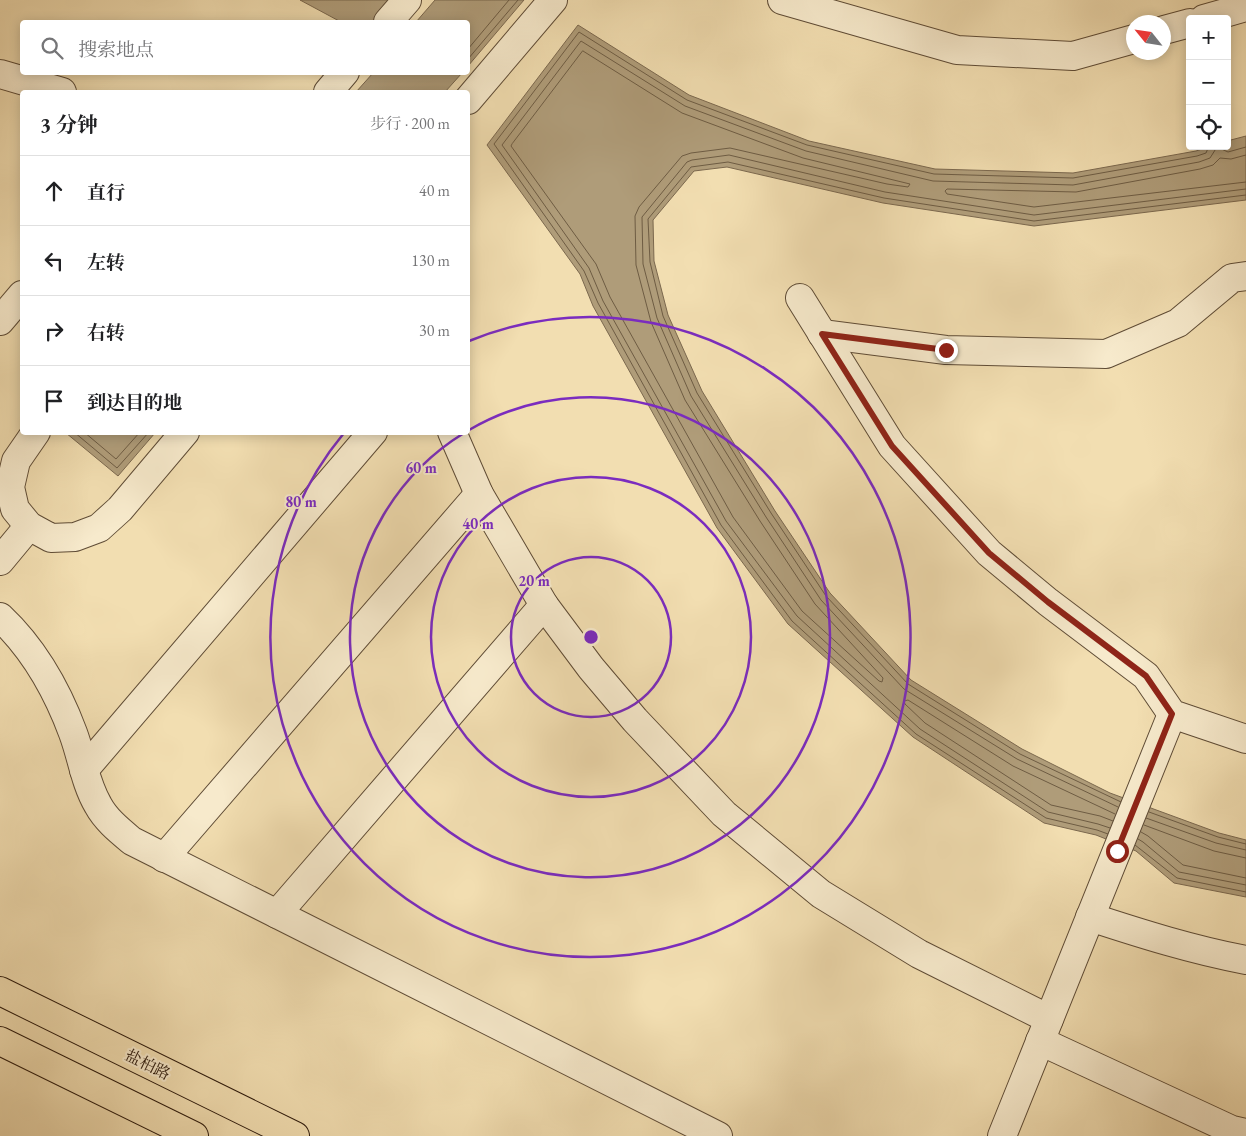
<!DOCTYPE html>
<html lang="zh">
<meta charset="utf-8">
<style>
body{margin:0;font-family:"EB Garamond","Noto Serif SC",serif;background:#f2f2f2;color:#202124}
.controls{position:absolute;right:15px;top:15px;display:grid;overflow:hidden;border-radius:5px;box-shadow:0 2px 12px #0003}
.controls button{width:45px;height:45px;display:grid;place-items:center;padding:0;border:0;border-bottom:1px solid #e0e0e0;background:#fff;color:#202124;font:25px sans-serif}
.compass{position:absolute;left:1126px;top:15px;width:45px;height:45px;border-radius:50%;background:#fff;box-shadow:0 2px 12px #0003;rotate:300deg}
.stop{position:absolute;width:15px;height:15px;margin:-11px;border:4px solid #8f2418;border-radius:50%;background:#fff}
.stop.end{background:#8f2418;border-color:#fff;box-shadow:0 1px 5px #0008}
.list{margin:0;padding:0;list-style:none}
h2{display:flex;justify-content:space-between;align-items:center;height:65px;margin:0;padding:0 20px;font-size:21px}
h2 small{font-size:16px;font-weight:400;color:#757577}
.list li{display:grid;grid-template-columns:32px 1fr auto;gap:15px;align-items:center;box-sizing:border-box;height:70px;padding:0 20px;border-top:1px solid #e0e0e0}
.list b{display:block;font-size:19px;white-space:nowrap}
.list em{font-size:16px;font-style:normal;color:#757577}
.icon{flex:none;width:28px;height:28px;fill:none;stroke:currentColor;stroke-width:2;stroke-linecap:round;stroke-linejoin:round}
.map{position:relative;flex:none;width:1246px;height:1136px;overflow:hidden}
.search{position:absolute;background:#fff;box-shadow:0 2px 12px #0003;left:20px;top:20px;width:450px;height:55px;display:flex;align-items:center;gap:12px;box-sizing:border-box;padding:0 18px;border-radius:5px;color:#757577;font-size:19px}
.panel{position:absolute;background:#fff;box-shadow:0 2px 12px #0003;left:20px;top:90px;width:450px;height:345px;border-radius:5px}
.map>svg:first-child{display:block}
.water{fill:#af9c79;stroke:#7b684e}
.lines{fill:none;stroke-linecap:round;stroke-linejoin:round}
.shore{stroke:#6e5c43;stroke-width:1}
.minor-casing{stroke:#5f4c36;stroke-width:30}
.trunk-casing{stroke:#2e1b0d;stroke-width:30}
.minor{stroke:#f7eacc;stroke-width:28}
.trunk{stroke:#f2deb1;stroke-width:28}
.route{stroke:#8f2418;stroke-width:6}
.ring{fill:none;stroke:#7b2cbf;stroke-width:2.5}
.labels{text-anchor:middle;stroke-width:4;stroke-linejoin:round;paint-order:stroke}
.street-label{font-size:16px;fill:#2e1b0d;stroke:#f7eacc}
.centre{fill:#7b2cbf;stroke:#f7eacc;stroke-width:2.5}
.ring-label{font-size:15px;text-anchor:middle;font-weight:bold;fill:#7b2cbf;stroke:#f7eacc;stroke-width:4;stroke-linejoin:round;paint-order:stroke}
</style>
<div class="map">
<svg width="1246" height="1136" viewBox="0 0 1246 1136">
<rect width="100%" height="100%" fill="#f2deb1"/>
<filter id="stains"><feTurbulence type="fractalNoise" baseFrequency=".004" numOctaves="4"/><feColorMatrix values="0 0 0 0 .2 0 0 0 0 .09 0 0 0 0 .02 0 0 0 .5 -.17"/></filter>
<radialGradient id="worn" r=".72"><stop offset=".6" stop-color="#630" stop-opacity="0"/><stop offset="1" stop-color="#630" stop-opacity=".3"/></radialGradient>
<!-- water -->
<g class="water">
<path d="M300 0H394L379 22H341Z"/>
<path d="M435 0H524L468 66V22H416Z"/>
<path d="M578 25 689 95 809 141 935 169 1073 173 1196 151 1211 146H1227V141L1246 136V200L1034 226 883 203 727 167 694 171 653 220 654 261 668 315 702 391 775 511 830 593 911 680 1022 749 1110 793 1219 833 1246 840V897L1174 883 1136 851 1096 835 1044 823 913 737 788 624 717 528 593 306 580 274 487 145Z"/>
<path d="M373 73V72L462 73 445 92H356Z"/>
<path d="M66 433H155L118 476Z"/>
</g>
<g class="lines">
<!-- shore -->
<g class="shore">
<path d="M468 49 509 0"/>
<path d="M583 51 682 113 803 158 910 184 908 187 887 184 730 148 691 153 682 156 639 207 635 216 636 265 651 322 685 400 760 521 815 604 883 678 882 682 879 681 802 611 733 517 610 297 596 264 511 146 512 144Z"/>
<path d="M468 59 518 0"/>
<path d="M1246 155 1231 159 1220 158 1213 165 1200 169 1076 192 947 189 945 191 947 194 1034 207 1246 182"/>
<path d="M74 432 117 468 149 432"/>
<path d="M84 432 116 459 140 432"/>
<path d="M1121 802 1020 754 908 684 826 596 771 513 697 393 663 316 650 262 648 219 691 167 728 162 884 198 1034 221 1246 195"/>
<path d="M1118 807 1017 759 904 689 821 600 766 517 691 396 657 318 643 264 642 217 687 162 692 160 729 155 885 192 1034 215 1246 189"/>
<path d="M1149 812 1218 837 1246 844"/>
<path d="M1146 818 1216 843 1246 850"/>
<path d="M1113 821 1100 816 1051 805 925 723 905 704 904 701 908 700 1013 766 1115 814"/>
<path d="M1144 825 1214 851 1246 858"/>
<path d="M1110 828 1098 824 1048 812 920 729 797 616 726 521 603 301 589 268 502 145 581 41 685 106 806 151 933 181 1073 185 1199 162 1210 158 1217 147 1228 152 1246 147"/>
<path d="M1141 832 1148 836 1183 865 1246 878"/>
<path d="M1108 834 1097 830 1046 818 916 734 792 621 721 525 598 303 584 271 494 144 579 32 687 100 807 145 934 174 1073 178 1197 156 1206 153 1209 146"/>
<path d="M1138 839 1143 842 1179 872 1246 885"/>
<path d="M1135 845 1177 878 1246 892"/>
</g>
<!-- minor casing -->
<g class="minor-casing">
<g id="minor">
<path d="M782 0 957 50 1073 56 1134 39"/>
<path d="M1204 19 1246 7"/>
<path d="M388 22 407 0"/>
<path d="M1164 30 1190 23"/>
<path d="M0 74 62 92"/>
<path d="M328 92 345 72"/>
<path d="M468 100 553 0"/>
<path d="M800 298 892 446 989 553 1048 602 1146 676 1172 714 1246 739"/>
<path d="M0 321 22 295"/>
<path d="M822 334 946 350 1106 354 1178 323 1232 278 1246 276"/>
<path d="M36 432 16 461 10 487 15 509 29 526 51 538 75 537 99 528 120 509 185 432"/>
<path d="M452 432 479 494 544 605 591 668 635 720 724 814 821 894 919 954 1049 1019"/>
<path d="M0 561 29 526"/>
<path d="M0 617C33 648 57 690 73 733 82 757 85 783 98 805 106 820 120 831 132 841L718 1136"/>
<path d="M84 770 373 432"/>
<path d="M164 858 479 494"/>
<path d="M277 914 544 605"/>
<path d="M1090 917C1142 934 1193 950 1246 960"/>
<path d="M1040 1041 1232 1130 1246 1133"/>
<path d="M1002 1136 1172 714"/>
</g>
</g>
<!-- trunk casing -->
<g class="trunk-casing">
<g id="trunk">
<path d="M0 991 295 1136"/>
<path d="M0 1041 194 1136"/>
</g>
</g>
<!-- minor -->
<use href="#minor" class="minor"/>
<!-- trunk -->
<use href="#trunk" class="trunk"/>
</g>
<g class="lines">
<!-- route -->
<path class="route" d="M946 350 822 334 892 446 989 553 1048 602 1146 676 1172 714 1117 851"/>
</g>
<!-- distance rings -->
<g class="ring">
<circle cx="591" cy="637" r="80"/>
<circle cx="591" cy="637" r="160"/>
<path d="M469 430A240 240 0 1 1 464 433"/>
<path d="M469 341A320 320 0 1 1 344 433"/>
</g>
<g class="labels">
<!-- street labels -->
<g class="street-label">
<text transform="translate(148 1064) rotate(26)" y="6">盐柏路</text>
</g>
</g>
<circle cx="591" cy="637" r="8" class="centre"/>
<g class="ring-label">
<text x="421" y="473">60 m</text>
<text x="301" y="507">80 m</text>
<text x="478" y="529">40 m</text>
<text x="534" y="586">20 m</text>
</g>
<rect width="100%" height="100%" filter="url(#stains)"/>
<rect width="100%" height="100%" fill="url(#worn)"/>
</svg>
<div class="controls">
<button>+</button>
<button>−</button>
<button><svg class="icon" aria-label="locate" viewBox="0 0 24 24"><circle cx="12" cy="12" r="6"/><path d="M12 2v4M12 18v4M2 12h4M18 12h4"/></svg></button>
</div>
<svg class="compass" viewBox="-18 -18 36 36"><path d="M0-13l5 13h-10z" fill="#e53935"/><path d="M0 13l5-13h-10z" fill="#757577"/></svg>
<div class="stop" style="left:1117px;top:851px"></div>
<div class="stop end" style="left:946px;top:350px"></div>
<div class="search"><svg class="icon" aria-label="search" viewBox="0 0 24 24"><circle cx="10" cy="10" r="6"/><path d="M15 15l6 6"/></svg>搜索地点</div>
<section class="panel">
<h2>3 分钟<small>步行 · 200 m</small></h2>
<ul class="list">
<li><svg class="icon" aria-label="ahead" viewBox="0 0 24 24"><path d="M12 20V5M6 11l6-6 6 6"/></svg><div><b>直行</b></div><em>40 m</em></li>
<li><svg class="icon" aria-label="left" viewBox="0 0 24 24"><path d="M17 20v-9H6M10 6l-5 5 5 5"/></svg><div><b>左转</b></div><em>130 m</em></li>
<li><svg class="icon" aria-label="right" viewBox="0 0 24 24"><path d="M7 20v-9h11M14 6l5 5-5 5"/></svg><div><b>右转</b></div><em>30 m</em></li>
<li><svg class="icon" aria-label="arrive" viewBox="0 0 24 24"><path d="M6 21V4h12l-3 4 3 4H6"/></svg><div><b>到达目的地</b></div></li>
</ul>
</section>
</div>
